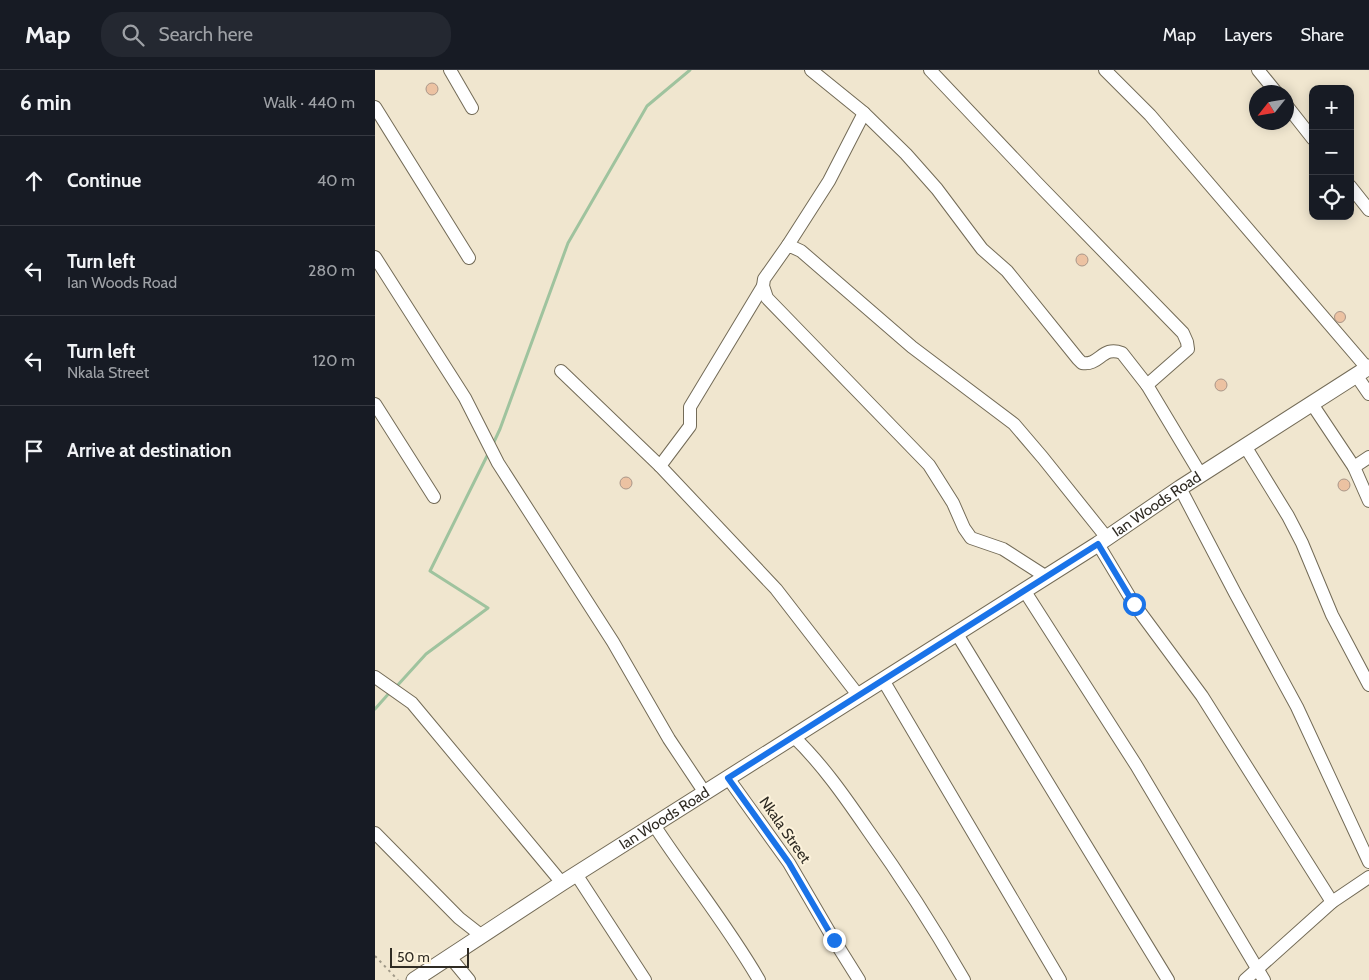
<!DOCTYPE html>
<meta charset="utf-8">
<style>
body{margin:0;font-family:Cabin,sans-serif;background:#242831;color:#f1f3f6}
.controls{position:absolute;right:15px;top:15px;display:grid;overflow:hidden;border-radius:10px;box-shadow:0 2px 12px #0003}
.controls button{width:45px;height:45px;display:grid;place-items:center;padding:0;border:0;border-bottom:1px solid #363941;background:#171b24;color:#f1f3f6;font:25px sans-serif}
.compass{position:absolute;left:874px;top:15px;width:45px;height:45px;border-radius:50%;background:#171b24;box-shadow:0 2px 12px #0003;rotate:239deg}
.scale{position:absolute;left:15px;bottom:12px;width:79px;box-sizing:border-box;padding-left:5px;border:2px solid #2f2b23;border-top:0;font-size:14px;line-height:18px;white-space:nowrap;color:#2f2b23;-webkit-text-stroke:4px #fdf3dc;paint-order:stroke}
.stop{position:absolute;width:15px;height:15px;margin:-11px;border:4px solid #1a73e8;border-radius:50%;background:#fff}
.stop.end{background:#1a73e8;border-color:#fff;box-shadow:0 1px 5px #0008}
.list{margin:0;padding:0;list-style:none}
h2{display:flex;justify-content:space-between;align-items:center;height:65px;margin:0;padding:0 20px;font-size:21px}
h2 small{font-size:16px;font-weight:400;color:#9ea1a6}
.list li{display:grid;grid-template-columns:32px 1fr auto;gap:15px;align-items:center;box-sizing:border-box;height:90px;padding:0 20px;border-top:1px solid #363941}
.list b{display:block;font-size:19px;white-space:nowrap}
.list p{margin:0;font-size:16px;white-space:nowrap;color:#9ea1a6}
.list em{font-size:16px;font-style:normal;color:#9ea1a6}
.icon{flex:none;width:28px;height:28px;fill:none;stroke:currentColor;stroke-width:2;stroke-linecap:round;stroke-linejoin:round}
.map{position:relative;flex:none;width:994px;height:910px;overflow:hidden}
header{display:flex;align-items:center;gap:30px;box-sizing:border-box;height:70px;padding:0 25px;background:#171b24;border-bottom:1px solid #363941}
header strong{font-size:24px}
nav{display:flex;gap:28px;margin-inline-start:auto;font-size:18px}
.search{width:350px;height:45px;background:#242831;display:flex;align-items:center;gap:12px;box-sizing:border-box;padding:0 18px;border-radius:20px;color:#9ea1a6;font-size:19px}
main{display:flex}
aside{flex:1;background:#171b24}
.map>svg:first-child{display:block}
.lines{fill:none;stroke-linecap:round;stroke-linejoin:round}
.stream{stroke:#9fc39e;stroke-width:3}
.building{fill:#ecc2a2;stroke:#aa9688}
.minor-casing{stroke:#736b57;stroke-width:14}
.tertiary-casing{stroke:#736b57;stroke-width:17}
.path{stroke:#9f9887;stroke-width:2;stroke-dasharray:2.5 4;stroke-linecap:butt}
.minor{stroke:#fff;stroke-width:12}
.tertiary{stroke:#fff;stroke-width:15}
.route{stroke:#1a73e8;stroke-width:6}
.labels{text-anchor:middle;stroke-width:4;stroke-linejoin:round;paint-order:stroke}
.street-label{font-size:15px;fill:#2f2b23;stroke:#fdf3dc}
</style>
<header>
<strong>Map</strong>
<div class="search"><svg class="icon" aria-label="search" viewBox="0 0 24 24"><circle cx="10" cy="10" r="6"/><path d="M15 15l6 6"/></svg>Search here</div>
<nav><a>Map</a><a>Layers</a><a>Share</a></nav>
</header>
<main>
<aside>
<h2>6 min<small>Walk · 440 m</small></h2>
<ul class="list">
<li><svg class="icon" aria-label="ahead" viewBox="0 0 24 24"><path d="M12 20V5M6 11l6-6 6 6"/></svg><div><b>Continue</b></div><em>40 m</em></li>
<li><svg class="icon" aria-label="left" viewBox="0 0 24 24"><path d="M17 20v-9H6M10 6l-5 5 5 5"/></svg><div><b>Turn left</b><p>Ian Woods Road</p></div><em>280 m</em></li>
<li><svg class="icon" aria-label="left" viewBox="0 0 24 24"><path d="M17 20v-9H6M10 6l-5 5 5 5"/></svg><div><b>Turn left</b><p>Nkala Street</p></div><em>120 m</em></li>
<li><svg class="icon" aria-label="arrive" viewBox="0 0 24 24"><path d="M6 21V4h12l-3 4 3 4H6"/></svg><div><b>Arrive at destination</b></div></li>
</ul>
</aside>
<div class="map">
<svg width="994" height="910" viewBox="0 0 994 910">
<rect width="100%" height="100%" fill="#f0e6cf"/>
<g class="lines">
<!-- stream -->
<g class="stream">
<path d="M118 374 125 359 193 173 272 36 315 0"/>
<path d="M21 617 51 584 113 538 55 501 114 382"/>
<path d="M0 639 16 621"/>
</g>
</g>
<!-- building -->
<g class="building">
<circle cx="57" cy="19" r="6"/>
<circle cx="707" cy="190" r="6"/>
<circle cx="965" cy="247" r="5.5"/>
<circle cx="846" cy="315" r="6"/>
<circle cx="251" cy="413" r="6"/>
<circle cx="969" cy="415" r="6"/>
</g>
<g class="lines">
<!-- minor casing -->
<g class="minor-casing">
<g id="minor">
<path d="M75 0 97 38"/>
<path d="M436 0 489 43 531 84 562 119 607 179 632 201 703 289 707 293C725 296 727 275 747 283L772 315"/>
<path d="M555 0 662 113 808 263 812 272 813 279 772 315 826 405"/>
<path d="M730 0 775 45 992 298"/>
<path d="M883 0 901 22"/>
<path d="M912 36 938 69"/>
<path d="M0 37 94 188"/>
<path d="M975 116 994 140"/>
<path d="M413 175 454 111 489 43"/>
<path d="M0 187 90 328 123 393 238 572 294 669 330 723"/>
<path d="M186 301 285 396 401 519 483 625"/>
<path d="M981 305 994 324"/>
<path d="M0 334 59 427"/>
<path d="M937 334 979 397 994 431"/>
<path d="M870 376 913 446 927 473 957 545 994 615"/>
<path d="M285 396 315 356V337L388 216"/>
<path d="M979 397 994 387"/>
<path d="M805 418 860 523 922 637 994 792"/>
<path d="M723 474 759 534 827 626 957 832"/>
<path d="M670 506 628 479 596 468 589 458 578 433 554 395 392 228 388 216 389 209 413 175 426 181 537 277 639 354 668 388 732 468"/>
<path d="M649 520 761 695 889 910"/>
<path d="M582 564 793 910"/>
<path d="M0 607 37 633 187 813"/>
<path d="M508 610 685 910"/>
<path d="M419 667C447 694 470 727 492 759 527 808 559 858 589 910"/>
<path d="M353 708 414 793 459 870 484 910"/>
<path d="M279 755C313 807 353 856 384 910"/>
<path d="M0 763 84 848 107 866"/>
<path d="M201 804 270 910"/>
<path d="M75 887 94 910"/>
<path d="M870 910 957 832 994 807"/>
</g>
</g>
<!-- tertiary casing -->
<g class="tertiary-casing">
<g id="tertiary">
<path id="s1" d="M39 910 187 813 723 474 805 418 994 297"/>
</g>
</g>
<!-- path -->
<path class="path" d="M0 886 23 910"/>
<!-- minor -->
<use href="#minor" class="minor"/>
<!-- tertiary -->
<use href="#tertiary" class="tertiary"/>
</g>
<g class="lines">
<!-- route -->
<path class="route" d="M459 870 414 793 353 708 723 474 759 534"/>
</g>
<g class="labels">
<!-- street labels -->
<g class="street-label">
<text dy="5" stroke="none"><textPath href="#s1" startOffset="882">Ian Woods Road</textPath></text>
<text dy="5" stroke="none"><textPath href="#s1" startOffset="298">Ian Woods Road</textPath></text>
<text transform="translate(410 760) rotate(55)" y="5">Nkala Street</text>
</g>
</g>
</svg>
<div class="controls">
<button>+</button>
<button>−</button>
<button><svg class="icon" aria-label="locate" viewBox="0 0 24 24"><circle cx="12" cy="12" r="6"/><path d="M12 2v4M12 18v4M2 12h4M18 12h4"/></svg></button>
</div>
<svg class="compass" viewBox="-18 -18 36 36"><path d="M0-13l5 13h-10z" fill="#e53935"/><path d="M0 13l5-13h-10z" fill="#9ea1a6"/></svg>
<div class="scale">50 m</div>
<div class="stop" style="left:759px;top:534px"></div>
<div class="stop end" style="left:459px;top:870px"></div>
</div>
</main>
